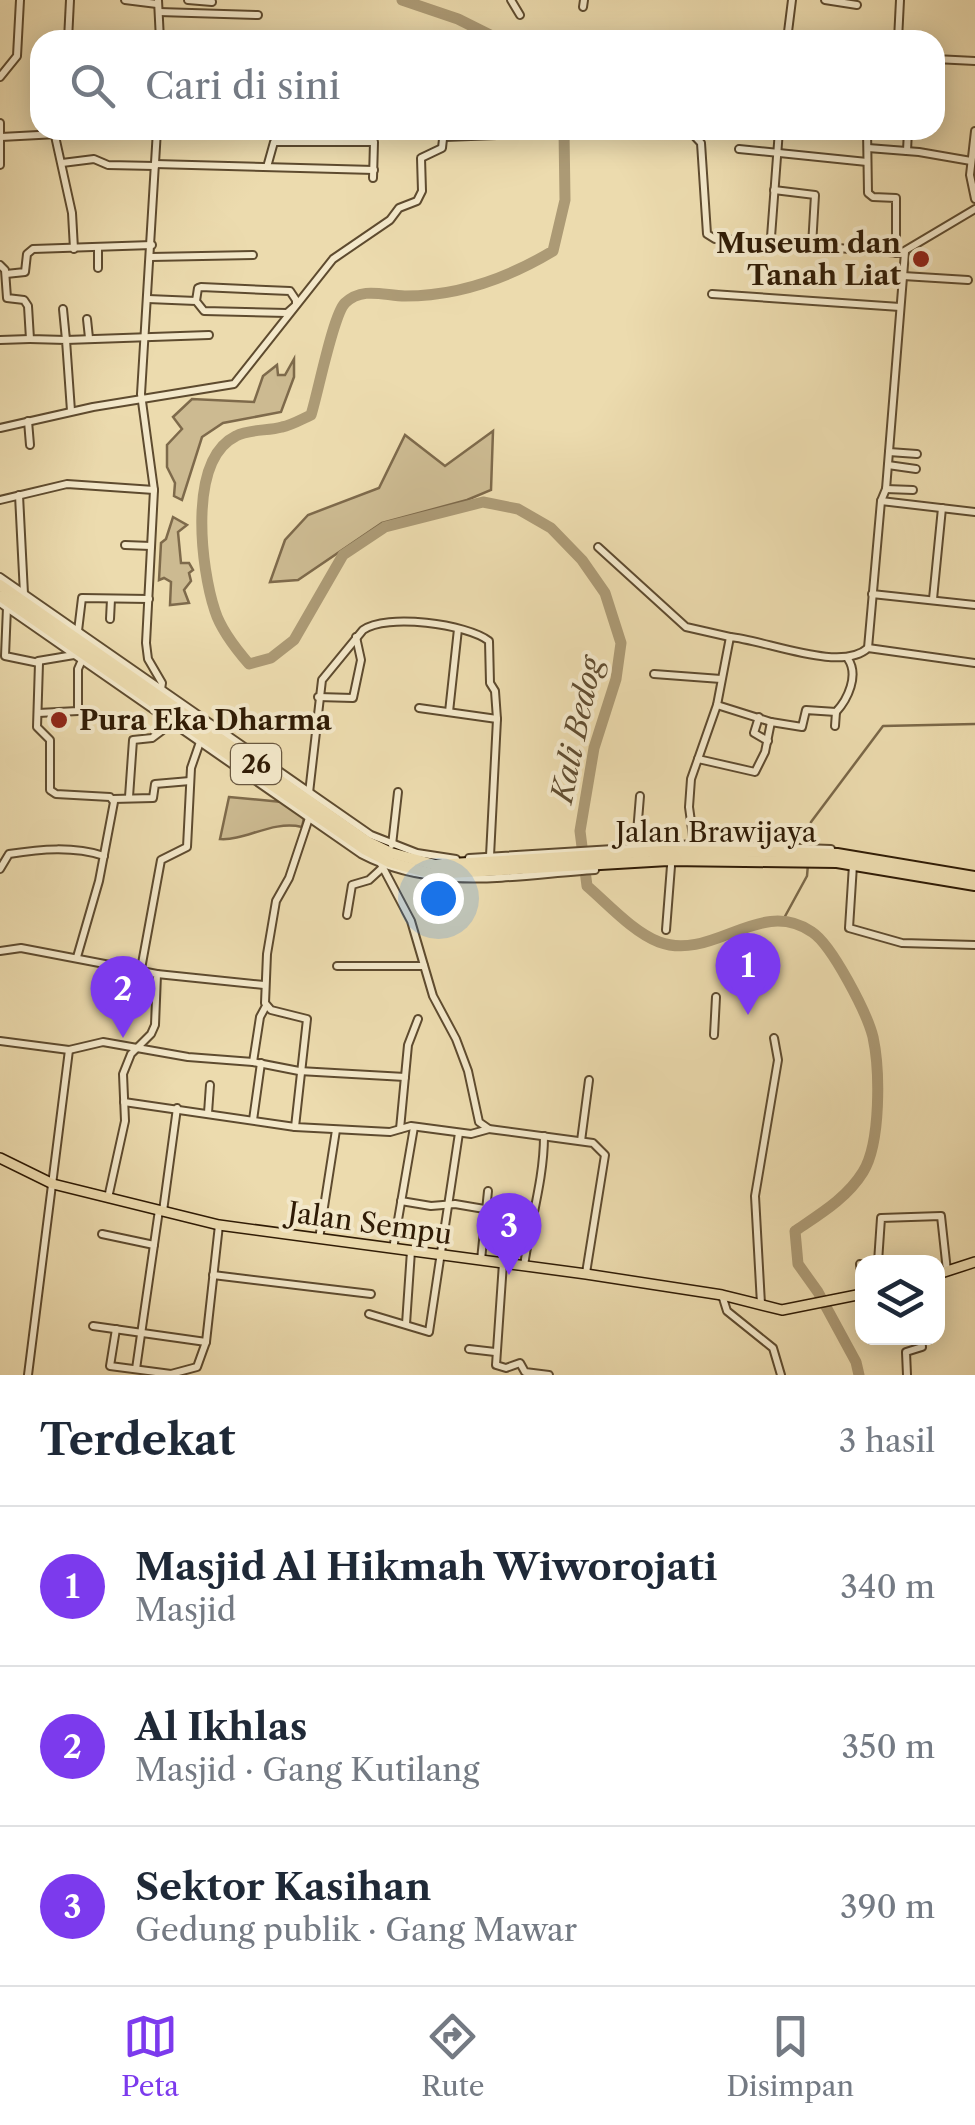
<!DOCTYPE html>
<html lang="id">
<meta charset="utf-8">
<style>
body{margin:0;font-family:"Libre Caslon Text",serif;background:#f2f2f3;color:#1f2937}
.controls{position:absolute;right:30px;bottom:30px;display:grid;overflow:hidden;border-radius:20px;box-shadow:0 5px 25px #0003}
.controls button{width:90px;height:90px;display:grid;place-items:center;padding:0;border:0;border-bottom:2px solid #e0e1e3;background:#fff;color:#1f2937;font:50px sans-serif}
.you{position:absolute;left:438px;top:898px;width:35px;height:35px;margin:-25px;border:8px solid #fff;border-radius:50%;background:#1a73e8;box-shadow:0 0 0 15px #1a73e833}
.badge{display:grid;place-items:center;width:65px;height:65px;border-radius:50%;background:#7c3aed;color:#fff;font-size:32px;font-weight:700}
.pin{position:absolute;translate:-50% -82px;filter:drop-shadow(0 2px 5px #0008)}
.pin::after{content:'';position:absolute;top:52px;width:35px;height:30px;background:inherit;clip-path:polygon(0 0,100% 0,50% 100%)}
.list{margin:0;padding:0;list-style:none}
h2{display:flex;justify-content:space-between;align-items:center;height:130px;margin:0;padding:0 40px;font-size:42px}
h2 small{font-size:32px;font-weight:400;color:#747a83}
.list li{display:grid;grid-template-columns:65px 1fr auto;gap:30px;align-items:center;box-sizing:border-box;height:160px;padding:0 40px;border-top:2px solid #e0e1e3}
.list b{display:block;font-size:38px;white-space:nowrap}
.list p{margin:0;font-size:32px;white-space:nowrap;color:#747a83}
.list em{font-size:32px;font-style:normal;color:#747a83}
.icon{flex:none;width:55px;height:55px;fill:none;stroke:currentColor;stroke-width:2;stroke-linecap:round;stroke-linejoin:round}
.map{position:relative;flex:none;width:975px;height:1375px;overflow:hidden}
.search{position:absolute;background:#fff;box-shadow:0 5px 25px #0003;left:30px;right:30px;top:30px;height:110px;display:flex;align-items:center;gap:25px;box-sizing:border-box;padding:0 35px;border-radius:30px;color:#747a83;font-size:38px}
.sheet{height:610px;background:#fff}
nav{display:flex;justify-content:space-around;align-items:center;box-sizing:border-box;height:140px;border-top:2px solid #e0e1e3;background:#fff;font-size:28px;color:#747a83}
nav a{display:grid;justify-items:center;gap:5px}
nav .on{color:#7c3aed}
.map>svg:first-child{display:block}
.green{fill:#ccba91;stroke:#7e6a4b;stroke-width:2.5}
.lines{fill:none;stroke-linecap:round;stroke-linejoin:round}
.stream{stroke:#7a6748;stroke-width:2.5}
.river{stroke:#ac9a75;stroke-width:11}
.minor-casing{stroke:#5e4b2f;stroke-width:10}
.major-casing{stroke:#2f1b05;stroke-width:12}
.highway-casing{stroke:#2f1b05;stroke-width:14}
.minor{stroke:#f3e8ca;stroke-width:6}
.major{stroke:#ecdbae;stroke-width:9}
.highway{stroke:#ecdbae;stroke-width:10}
.poi-dot{fill:#8f2418;stroke:#f3e8ca;stroke-width:4}
.labels{text-anchor:middle;stroke-width:8;stroke-linejoin:round;paint-order:stroke}
.shield{fill:#f3e8ca;stroke:#6a5840;stroke-width:2.5}
.shield-label{font-size:25px;font-weight:bold;fill:#2f1b05}
.poi-label{font-size:28px;font-weight:bold;fill:#2f1b05;stroke:#f3e8ca;text-anchor:end}
.street-label{font-size:28px;fill:#2f1b05;stroke:#f3e8ca}
.water-label{font-size:30px;font-style:italic;fill:#614e32;stroke:#f3e8ca}
</style>
<div class="map">
<svg width="975" height="1375" viewBox="0 0 975 1375">
<rect width="100%" height="100%" fill="#ecdbae"/>
<filter id="stains"><feTurbulence type="fractalNoise" baseFrequency=".002" numOctaves="4"/><feColorMatrix values="0 0 0 0 .2 0 0 0 0 .09 0 0 0 0 .02 0 0 0 .5 -.17"/></filter>
<radialGradient id="worn" r=".72"><stop offset=".6" stop-color="#630" stop-opacity="0"/><stop offset="1" stop-color="#630" stop-opacity=".3"/></radialGradient>
<!-- green -->
<g class="green">
<path d="M294 359V377L281 412 223 423 202 437 182 500 174 496 175 483 167 467V445L182 429 173 417 192 399 254 402 263 376 277 365 278 375H285Z"/>
<path d="M493 431 491 490 467 500 382 523 298 580 270 582 285 540 308 515 379 488 405 435 445 466Z"/>
<path d="M173 517 187 525 178 532 181 563H189L193 570 189 573 191 581 184 590 189 603 170 605 171 582 164 578 159 580 161 543 166 539Z"/>
<path d="M229 797 282 802 304 818 302 827C272 820 245 841 220 839Z"/>
</g>
<g class="lines">
<!-- stream -->
<g class="stream">
<path d="M809 843 811 822 883 726 975 724"/>
<path d="M783 920 807 876 808 864"/>
</g>
<!-- river -->
<g class="river">
<path d="M402 0 458 19 500 40"/>
<path d="M564 130 565 200 553 251C508 278 458 296 405 296 385 296 363 286 345 303 333 315 318 393 311 415 302 419 292 425 282 427 268 431 249 429 236 436 187 460 201 569 215 611 221 630 236 649 249 664L271 658 294 640 343 555 385 527 483 502 518 509 551 528 582 560 605 593 621 643 616 679 594 748 580 831 587 886C608 904 633 932 659 942 713 962 760 896 812 932 832 945 867 1013 873 1037 880 1070 881 1143 863 1172 847 1198 820 1214 795 1231L798 1264 818 1292 856 1362 859 1375"/>
</g>
<!-- minor casing -->
<g class="minor-casing">
<g id="minor">
<path d="M125 0 157 4"/>
<path d="M158 0 160 40"/>
<path d="M188 0 212 2"/>
<path d="M511 0 520 15"/>
<path d="M825 0 857 5"/>
<path d="M583 7 584 0"/>
<path d="M159 12 258 15"/>
<path d="M68 40 70 0"/>
<path d="M730 40V37"/>
<path d="M787 40 792 0"/>
<path d="M898 40 900 0"/>
<path d="M935 59 975 61"/>
<path d="M0 77 17 56 20 0"/>
<path d="M0 123V165"/>
<path d="M157 130 141 394 154 490 146 643 148 659 162 683 161 689"/>
<path d="M689 130 701 143 707 234 715 239 771 242"/>
<path d="M779 130 771 237 774 243 901 253 975 209"/>
<path d="M867 130 868 193 873 197 896 198V253"/>
<path d="M975 131 970 175 975 199"/>
<path d="M55 136 72 213 74 249"/>
<path d="M1 137 76 133V130"/>
<path d="M445 137 525 134"/>
<path d="M868 148 919 152 971 161"/>
<path d="M739 149 867 162"/>
<path d="M907 151 908 130"/>
<path d="M62 163 94 159 108 165 155 166"/>
<path d="M155 164 374 170"/>
<path d="M267 167 274 142H374L373 178"/>
<path d="M774 190 815 195 812 246"/>
<path d="M151 257 253 255"/>
<path d="M0 265 5 270 7 298 24 300 28 306 30 339 66 340 71 411"/>
<path d="M98 268V247"/>
<path d="M6 274 25 272 27 254 33 249 152 245"/>
<path d="M903 276 968 280"/>
<path d="M712 294 900 307"/>
<path d="M148 299 196 301 204 311 287 313 296 305V300L290 291 201 287 198 288 196 301"/>
<path d="M63 309 66 340 209 335"/>
<path d="M87 319 89 338"/>
<path d="M0 340 30 339"/>
<path d="M28 421 30 445"/>
<path d="M0 428 93 407 234 384 333 259 390 220 399 208 417 201 422 191 421 158 442 148 444 130"/>
<path d="M889 452 917 454"/>
<path d="M888 465 916 469"/>
<path d="M886 489 913 490"/>
<path d="M19 495 24 594"/>
<path d="M0 500 67 484 154 490"/>
<path d="M881 501 975 512"/>
<path d="M125 545 151 546"/>
<path d="M598 547 686 627 730 637"/>
<path d="M0 577 371 835 417 853 456 859"/>
<path d="M872 594 975 605"/>
<path d="M933 599 942 508"/>
<path d="M0 603 361 854C435 893 515 875 595 870"/>
<path d="M7 607 5 656 39 663 37 727 50 740V790L56 794 110 797 114 802 99 881 77 957"/>
<path d="M110 619 111 599"/>
<path d="M78 631 82 598 149 599"/>
<path d="M868 648 881 501 886 489 905 252"/>
<path d="M38 661 74 655"/>
<path d="M654 674 721 679"/>
<path d="M318 697 353 698 361 660 356 637"/>
<path d="M717 705 771 722 802 727 806 710 836 712C848 699 859 675 848 659"/>
<path d="M419 708 497 719"/>
<path d="M449 712 458 629"/>
<path d="M38 713 78 711V669L82 660"/>
<path d="M759 717 754 733 768 741"/>
<path d="M835 726 836 712"/>
<path d="M698 759 755 772 765 752 771 722"/>
<path d="M309 793 322 680 363 630C386 613 467 624 489 641L490 683 495 691 497 719 490 856"/>
<path d="M129 797 133 740 152 738 172 723"/>
<path d="M113 799 153 798 155 784 190 781"/>
<path d="M309 818 289 878 276 901 267 954 265 1003 271 1010 307 1019 295 1127 390 1132 411 1126 471 1134 489 1129"/>
<path d="M694 844 689 807 691 779 717 705 730 637C765 640 841 673 868 648L975 663"/>
<path d="M392 845 398 792"/>
<path d="M636 845 640 796"/>
<path d="M469 858 694 844 831 849"/>
<path d="M381 864 411 921 433 996 456 1039 468 1071 479 1122 489 1129 593 1143 605 1155 586 1273"/>
<path d="M853 865 849 928 902 943 975 945"/>
<path d="M0 869 9 854C41 849 73 846 104 856"/>
<path d="M347 915 352 885 369 880 381 869"/>
<path d="M666 930 671 866"/>
<path d="M0 951 21 948 157 974 155 1025 151 1034 131 1054 123 1074 125 1121 108 1198"/>
<path d="M337 966H424"/>
<path d="M141 969 161 860 187 847 191 768 200 742"/>
<path d="M157 974 264 985"/>
<path d="M266 1006 260 1017 253 1062 299 1071 405 1077"/>
<path d="M714 1035 716 997"/>
<path d="M0 1041 69 1050 103 1042 188 1057 253 1062"/>
<path d="M124 1102 295 1127"/>
<path d="M208 1113 210 1085"/>
<path d="M253 1120 261 1063"/>
<path d="M400 1129 408 1045 418 1019"/>
<path d="M581 1141 589 1080"/>
<path d="M401 1201 431 1206 455 1204 531 1217"/>
<path d="M163 1211 177 1108"/>
<path d="M102 1234 154 1245"/>
<path d="M319 1239 336 1130"/>
<path d="M393 1249 414 1127"/>
<path d="M481 1260 488 1191"/>
<path d="M878 1262 881 1218 941 1216 947 1271"/>
<path d="M503 1263 496 1365 506 1368 520 1363 525 1372 549 1375"/>
<path d="M860 1264 862 1282"/>
<path d="M524 1266C530 1222 544 1180 544 1136"/>
<path d="M213 1275 371 1294"/>
<path d="M722 1295 727 1311 773 1348 781 1375"/>
<path d="M761 1304 755 1196 778 1060 774 1038"/>
<path d="M369 1314 429 1332 459 1133"/>
<path d="M406 1324 411 1251"/>
<path d="M93 1326 206 1342"/>
<path d="M116 1329 110 1366 171 1374 197 1367 206 1342 219 1225"/>
<path d="M469 1349 495 1352"/>
<path d="M136 1369 159 1210"/>
<path d="M28 1375 69 1050"/>
<path d="M907 1375 906 1352 922 1347 921 1338"/>
</g>
</g>
<!-- major casing -->
<g class="major-casing">
<g id="major">
<path d="M0 1158 53 1184 219 1225 586 1274 722 1295 782 1310 862 1294"/>
<path d="M938 1274 975 1262"/>
</g>
</g>
<!-- highway casing -->
<g class="highway-casing">
<g id="highway">
<path d="M0 585 368 842 391 853 435 865 663 851 778 852 837 854 975 877"/>
<path d="M0 596 364 849 389 862 433 874 668 860 837 862 975 885"/>
</g>
</g>
<!-- minor -->
<use href="#minor" class="minor"/>
<!-- major -->
<use href="#major" class="major"/>
<!-- highway -->
<use href="#highway" class="highway"/>
</g>
<!-- markers -->
<g class="poi-dot">
<circle cx="921" cy="259" r="10"/>
<circle cx="59" cy="720" r="10"/>
</g>
<g class="labels">
<!-- shield labels -->
<rect class="shield" x="231" y="744" width="50" height="40" rx="8"/>
<g class="shield-label">
<text x="256" y="773">26</text>
</g>
<!-- poi labels -->
<g class="poi-label">
<text x="901" y="253">Museum dan<tspan x="901" dy="32">Tanah Liat</tspan></text>
<text x="79" y="730" text-anchor="start">Pura Eka Dharma</text>
</g>
<!-- street labels -->
<g class="street-label">
<text x="716" y="842">Jalan Brawijaya</text>
<text transform="translate(370 1223) rotate(8)" y="10">Jalan Sempu</text>
</g>
<!-- water labels -->
<g class="water-label">
<text transform="translate(577 730) rotate(-78)" y="10">Kali Bedog</text>
</g>
</g>
<rect width="100%" height="100%" filter="url(#stains)"/>
<rect width="100%" height="100%" fill="url(#worn)"/>
</svg>
<div class="controls">
<button><svg class="icon" aria-label="layers" viewBox="0 0 24 24"><path d="M12 4l9 5-9 5-9-5zM3 14l9 5 9-5"/></svg></button>
</div>
<div class="you"></div>
<div class="pin badge" style="left:748px;top:1015px">1</div>
<div class="pin badge" style="left:123px;top:1038px">2</div>
<div class="pin badge" style="left:509px;top:1275px">3</div>
<div class="search"><svg class="icon" aria-label="search" viewBox="0 0 24 24"><circle cx="10" cy="10" r="6"/><path d="M15 15l6 6"/></svg>Cari di sini</div>
</div>
<section class="sheet">
<h2>Terdekat<small>3 hasil</small></h2>
<ul class="list">
<li><span class="badge">1</span><div><b>Masjid Al Hikmah Wiworojati</b><p>Masjid</p></div><em>340 m</em></li>
<li><span class="badge">2</span><div><b>Al Ikhlas</b><p>Masjid · Gang Kutilang</p></div><em>350 m</em></li>
<li><span class="badge">3</span><div><b>Sektor Kasihan</b><p>Gedung publik · Gang Mawar</p></div><em>390 m</em></li>
</ul>
</section>
<nav>
<a class="on"><svg class="icon" aria-label="map" viewBox="0 0 24 24"><path d="M3 6l6-2 6 2 6-2v14l-6 2-6-2-6 2zM9 4v14M15 6v14"/></svg>Peta</a>
<a><svg class="icon" aria-label="directions" viewBox="0 0 24 24"><path d="M12 3l9 9-9 9-9-9zM9 14v-3h6M13 9l2 2-2 2"/></svg>Rute</a>
<a><svg class="icon" aria-label="saved" viewBox="0 0 24 24"><path d="M7 4h10v16l-5-4-5 4z"/></svg>Disimpan</a>
</nav>
